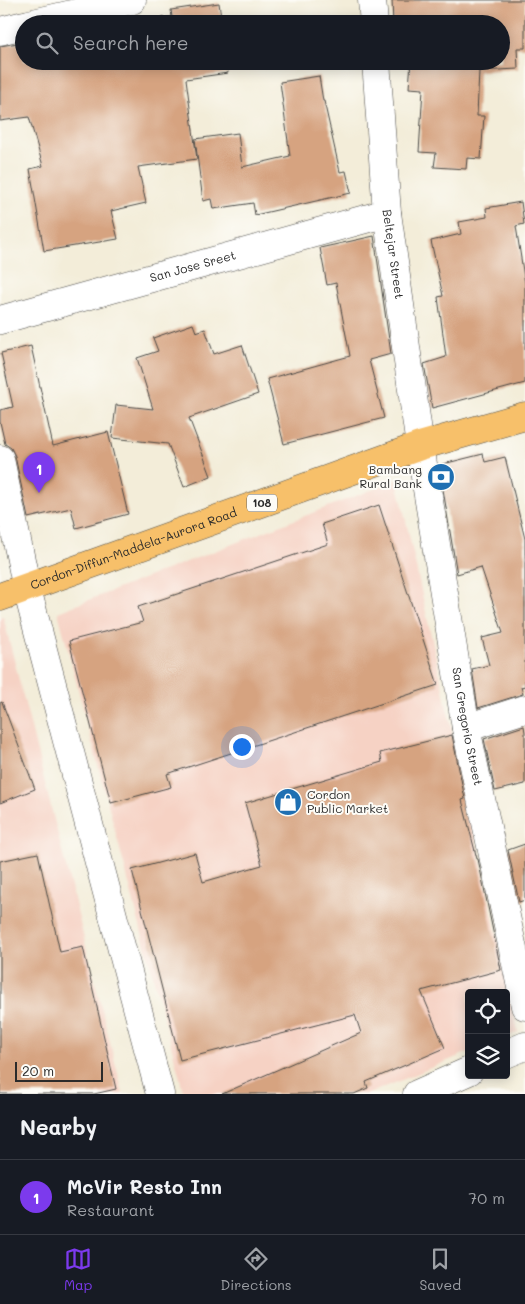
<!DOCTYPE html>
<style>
body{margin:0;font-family:Mali,sans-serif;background:#242831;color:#f1f3f6}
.controls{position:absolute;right:15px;bottom:15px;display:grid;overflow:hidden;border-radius:5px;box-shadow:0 2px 12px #0003}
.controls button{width:45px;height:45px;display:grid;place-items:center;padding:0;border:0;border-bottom:1px solid #363941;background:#171b24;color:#f1f3f6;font:25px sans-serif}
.scale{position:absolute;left:15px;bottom:12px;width:88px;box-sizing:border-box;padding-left:5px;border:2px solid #2b2b2b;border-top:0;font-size:14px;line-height:18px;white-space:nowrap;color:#2b2b2b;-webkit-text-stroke:4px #fdfcf7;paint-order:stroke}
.you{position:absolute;left:241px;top:746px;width:18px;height:18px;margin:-12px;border:4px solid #fff;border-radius:50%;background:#1a73e8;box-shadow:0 0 0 8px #1a73e833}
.badge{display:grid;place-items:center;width:32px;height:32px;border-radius:50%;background:#7c3aed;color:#fff;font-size:16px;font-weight:700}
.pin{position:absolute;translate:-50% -41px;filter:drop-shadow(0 1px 2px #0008)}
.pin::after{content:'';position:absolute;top:26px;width:18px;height:15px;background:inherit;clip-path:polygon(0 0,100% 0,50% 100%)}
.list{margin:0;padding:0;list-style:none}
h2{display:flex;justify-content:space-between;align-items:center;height:65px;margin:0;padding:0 20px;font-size:21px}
h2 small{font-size:16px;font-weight:400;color:#9ea1a6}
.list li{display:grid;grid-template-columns:32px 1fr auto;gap:15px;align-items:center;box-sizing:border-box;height:75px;padding:0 20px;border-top:1px solid #363941}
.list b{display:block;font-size:19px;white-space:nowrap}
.list p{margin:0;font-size:16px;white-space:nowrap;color:#9ea1a6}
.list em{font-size:16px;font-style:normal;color:#9ea1a6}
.icon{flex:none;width:28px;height:28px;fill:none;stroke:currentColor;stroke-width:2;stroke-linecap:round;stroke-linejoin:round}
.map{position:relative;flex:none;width:525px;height:1094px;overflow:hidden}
.search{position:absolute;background:#171b24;box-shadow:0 2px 12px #0003;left:15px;right:15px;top:15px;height:55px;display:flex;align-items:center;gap:12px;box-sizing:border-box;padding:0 18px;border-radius:28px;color:#9ea1a6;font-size:19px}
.sheet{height:140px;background:#171b24}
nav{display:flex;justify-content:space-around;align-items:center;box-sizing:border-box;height:70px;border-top:1px solid #363941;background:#171b24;font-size:14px;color:#9ea1a6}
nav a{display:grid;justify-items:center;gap:2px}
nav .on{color:#7c3aed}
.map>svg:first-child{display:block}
.built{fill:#f6d2c4}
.building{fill:#d6a380}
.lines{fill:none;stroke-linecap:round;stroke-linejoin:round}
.minor-casing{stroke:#494845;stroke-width:29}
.major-casing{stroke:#494845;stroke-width:29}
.minor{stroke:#fff;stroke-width:28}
.major{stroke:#f7c06b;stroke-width:28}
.labels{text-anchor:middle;stroke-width:4;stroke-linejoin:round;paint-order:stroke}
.shield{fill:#fdfcf7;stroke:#6a6a68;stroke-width:1}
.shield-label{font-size:11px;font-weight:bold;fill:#2b2b2b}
.street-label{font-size:12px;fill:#2b2b2b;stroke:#fdfcf7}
.poi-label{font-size:12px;fill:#2b2b2b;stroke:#fdfcf7;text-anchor:end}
</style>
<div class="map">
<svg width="525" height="1094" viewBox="0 0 525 1094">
<rect width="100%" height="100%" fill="#fdfcf7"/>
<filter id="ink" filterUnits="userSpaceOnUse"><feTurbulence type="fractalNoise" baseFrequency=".02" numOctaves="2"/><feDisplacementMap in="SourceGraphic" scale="10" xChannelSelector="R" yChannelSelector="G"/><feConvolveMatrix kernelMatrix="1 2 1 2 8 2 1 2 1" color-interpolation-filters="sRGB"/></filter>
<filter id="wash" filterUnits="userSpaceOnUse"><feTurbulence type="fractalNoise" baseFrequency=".0096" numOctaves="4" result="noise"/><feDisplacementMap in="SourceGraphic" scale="20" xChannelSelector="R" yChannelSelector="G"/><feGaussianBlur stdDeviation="1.12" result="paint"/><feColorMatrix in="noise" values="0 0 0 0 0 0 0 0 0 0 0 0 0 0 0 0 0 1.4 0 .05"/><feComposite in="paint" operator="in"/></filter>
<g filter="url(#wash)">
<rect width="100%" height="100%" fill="#f3edd9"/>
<!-- built -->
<g class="built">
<path d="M397 480 518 1032 506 1037V993H469V1052L368 1094H184L58 612Z"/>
<path d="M3 616 123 1094H0V617Z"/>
</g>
<g id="blocks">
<!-- building -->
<g class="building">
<path d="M392 0H525V48H517L518 69 479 71 477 116H484L481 159 467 158 466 169 434 167 436 153 419 152 423 89 409 88 411 61H501V24H393Z"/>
<path d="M219 3 222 24H127V20L172 17 171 10Z"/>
<path d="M24 42V61H226L228 73 186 79 197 159 138 167 146 203 111 211 118 239 44 251 30 169 43 166 29 117 0 121V46Z"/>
<path d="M319 76 323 101H324L340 172 346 171 351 193 255 215 253 203 213 209 211 199 203 201 195 139 238 133 242 167 290 156 280 82Z"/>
<path d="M521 202 524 224 516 226 525 284V383L432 408 424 364 446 357 438 297 443 296 431 241 461 234 459 222 487 217 486 208Z"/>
<path d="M374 236 391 354 369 360 384 418 284 444 267 379 350 356 336 283 327 285 320 248Z"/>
<path d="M193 324 196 332 205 329 214 354 242 345 258 394 189 418 211 476 184 487 168 444 112 438 116 405 153 409 137 358 158 351 153 338Z"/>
<path d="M31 346 53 446 108 432 128 514 76 528 71 508 28 518 15 456 11 448 5 444 0 422V410L13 407 1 353Z"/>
<path d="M483 454 485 462 505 457 525 539V686L521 687 523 694 478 708 472 669 489 665 482 638 503 633 481 567 457 574 439 465Z"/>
<path d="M379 505 438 685 167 774 171 787 111 803 69 641 143 622 138 607 328 544 322 524Z"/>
<path d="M2 702 35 789 0 803V703Z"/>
<path d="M524 726 525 732V784L495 791 484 739Z"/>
<path d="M452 735 465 799 462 800 477 859H478L501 970 421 991 445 1048 366 1082 368 1088 354 1094H222L361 1033 355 1015 180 1060 132 870 195 853 203 882 262 865 245 803 382 762 380 753Z"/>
<path d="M525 844V900L519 902 508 850Z"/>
<path d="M38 853 60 952 83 947 116 1089 94 1094H0V861Z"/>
</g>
</g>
</g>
<g filter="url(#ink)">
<use href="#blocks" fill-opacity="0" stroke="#494845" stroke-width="1"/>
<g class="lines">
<!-- minor casing -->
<g class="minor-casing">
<g id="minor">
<path d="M372 0 374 24"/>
<path d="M29 24 132 0"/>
<path d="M0 31 24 25"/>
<path id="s1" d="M376 61 387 213 420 446 466 728 525 1006"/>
<path id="s2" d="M0 320 387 213"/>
<path d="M0 459 27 589 160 1094"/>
<path d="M466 728 525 709"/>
<path d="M506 1054 525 1046"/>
<path d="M417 1094 469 1071"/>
</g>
</g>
<!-- major casing -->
<g class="major-casing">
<g id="major">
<path id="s3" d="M0 597 420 446 525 416"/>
</g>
</g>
<!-- minor -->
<use href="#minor" class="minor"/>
<!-- major -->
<use href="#major" class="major"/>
</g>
</g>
<!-- icons -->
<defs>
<g id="bank-disc" transform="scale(1.4375)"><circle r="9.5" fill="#1f6fb2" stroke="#fdfcf7"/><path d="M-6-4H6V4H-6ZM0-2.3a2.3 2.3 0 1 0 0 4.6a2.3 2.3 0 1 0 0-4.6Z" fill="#fff"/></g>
<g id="shop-disc" transform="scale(1.4375)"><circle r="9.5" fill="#1f6fb2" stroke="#fdfcf7"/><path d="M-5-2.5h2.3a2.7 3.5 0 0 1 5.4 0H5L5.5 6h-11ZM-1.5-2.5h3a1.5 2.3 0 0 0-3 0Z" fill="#fff"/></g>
</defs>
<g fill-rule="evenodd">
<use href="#bank-disc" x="441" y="477"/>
<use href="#shop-disc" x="288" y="802"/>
</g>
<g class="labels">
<!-- shield labels -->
<rect class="shield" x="247" y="494.5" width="30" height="17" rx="4"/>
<g class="shield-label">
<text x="262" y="507">108</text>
</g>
<!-- street labels -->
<g class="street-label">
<text dy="4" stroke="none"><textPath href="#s1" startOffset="194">Beltejar Street</textPath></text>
<text dy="4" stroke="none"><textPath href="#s2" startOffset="200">San Jose Sreet</textPath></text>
<text dy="4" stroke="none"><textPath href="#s3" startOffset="142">Cordon-Diffun-Maddela-Aurora Road</textPath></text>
<text dy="4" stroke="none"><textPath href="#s1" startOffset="672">San Gregorio Street</textPath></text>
</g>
<!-- poi labels -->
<g class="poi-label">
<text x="422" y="474">Bambang<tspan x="422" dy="14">Rural Bank</tspan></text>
<text x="307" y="799" text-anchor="start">Cordon<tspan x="307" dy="14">Public Market</tspan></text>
</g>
</g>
</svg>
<div class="controls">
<button><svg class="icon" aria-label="locate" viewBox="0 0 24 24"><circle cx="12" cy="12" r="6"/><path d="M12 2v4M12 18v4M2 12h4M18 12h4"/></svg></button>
<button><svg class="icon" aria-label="layers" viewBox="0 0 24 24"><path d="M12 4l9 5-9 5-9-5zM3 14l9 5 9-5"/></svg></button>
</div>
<div class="scale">20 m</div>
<div class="you"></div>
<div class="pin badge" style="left:39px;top:493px">1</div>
<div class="search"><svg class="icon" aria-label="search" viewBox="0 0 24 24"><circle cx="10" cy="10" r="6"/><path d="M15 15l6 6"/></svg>Search here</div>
</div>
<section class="sheet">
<h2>Nearby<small></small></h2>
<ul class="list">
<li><span class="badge">1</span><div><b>McVir Resto Inn</b><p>Restaurant</p></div><em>70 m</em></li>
</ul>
</section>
<nav>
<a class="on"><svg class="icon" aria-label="map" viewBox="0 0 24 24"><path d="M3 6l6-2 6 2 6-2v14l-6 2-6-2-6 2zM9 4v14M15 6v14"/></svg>Map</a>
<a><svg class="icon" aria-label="directions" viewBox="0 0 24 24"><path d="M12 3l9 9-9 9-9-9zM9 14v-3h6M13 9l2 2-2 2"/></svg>Directions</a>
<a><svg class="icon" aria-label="saved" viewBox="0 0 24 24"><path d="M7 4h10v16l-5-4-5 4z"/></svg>Saved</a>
</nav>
